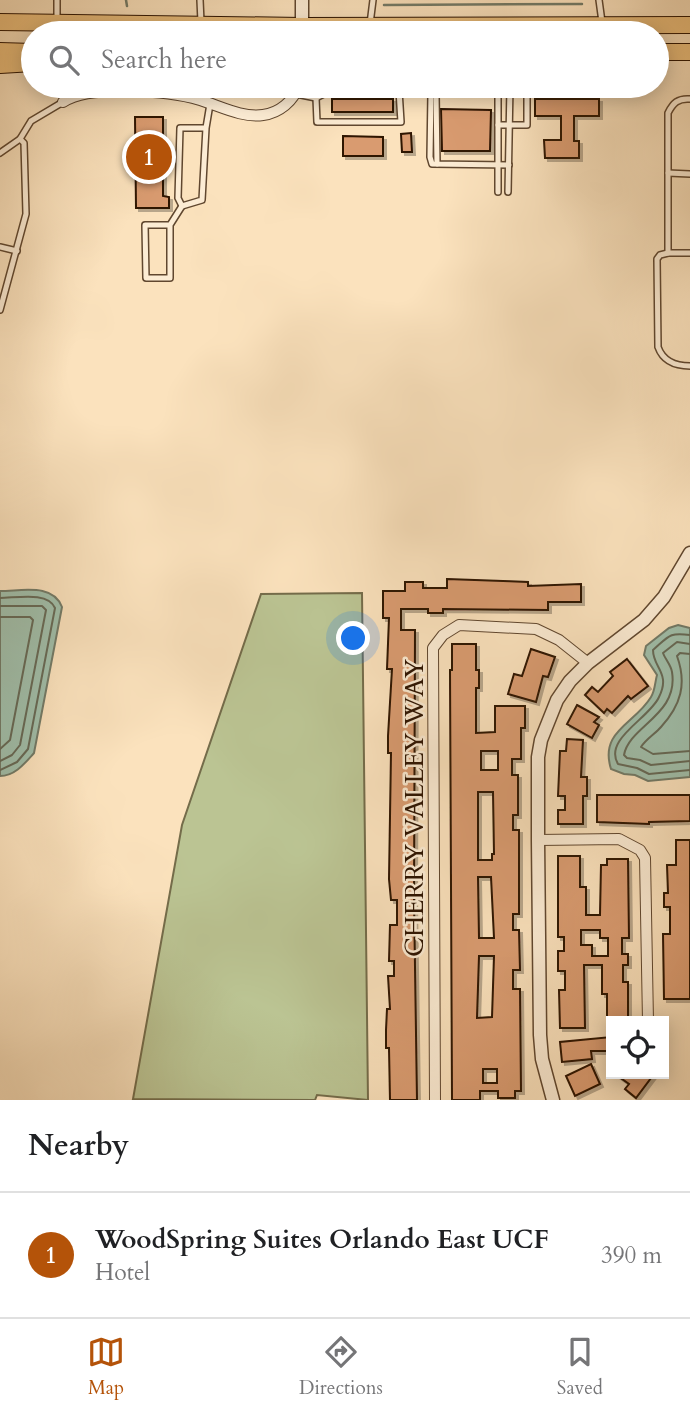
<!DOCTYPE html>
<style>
body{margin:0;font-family:Cardo,serif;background:#f6f6f6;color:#202124}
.controls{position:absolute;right:21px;bottom:21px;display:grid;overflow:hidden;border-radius:0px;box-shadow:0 4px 18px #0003}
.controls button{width:63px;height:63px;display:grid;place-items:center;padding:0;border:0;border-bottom:2px solid #e0e0e0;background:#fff;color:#202124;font:35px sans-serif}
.you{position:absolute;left:354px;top:639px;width:24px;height:24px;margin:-18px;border:5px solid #fff;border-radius:50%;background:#1a73e8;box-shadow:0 0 0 10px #1a73e833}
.badge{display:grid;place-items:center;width:46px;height:46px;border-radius:50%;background:#b45309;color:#fff;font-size:23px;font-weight:700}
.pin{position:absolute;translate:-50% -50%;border:4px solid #fff;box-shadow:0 2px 7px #0006}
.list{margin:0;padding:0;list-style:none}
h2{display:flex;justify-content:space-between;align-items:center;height:91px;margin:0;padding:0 28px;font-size:30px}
h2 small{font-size:23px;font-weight:400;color:#757577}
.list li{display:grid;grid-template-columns:46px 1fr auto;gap:21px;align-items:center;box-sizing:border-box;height:126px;padding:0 28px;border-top:2px solid #e0e0e0}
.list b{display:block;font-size:26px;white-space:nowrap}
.list p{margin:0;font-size:23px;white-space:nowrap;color:#757577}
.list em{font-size:23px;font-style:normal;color:#757577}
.icon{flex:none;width:38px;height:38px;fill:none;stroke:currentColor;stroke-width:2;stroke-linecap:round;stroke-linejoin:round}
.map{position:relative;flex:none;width:690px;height:1100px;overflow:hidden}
.search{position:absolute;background:#fff;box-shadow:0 4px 18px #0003;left:21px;right:21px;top:21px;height:77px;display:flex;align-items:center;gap:18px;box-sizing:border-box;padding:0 24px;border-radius:38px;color:#757577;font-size:26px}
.sheet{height:217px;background:#fff}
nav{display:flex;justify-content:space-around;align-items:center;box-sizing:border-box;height:98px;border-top:2px solid #e0e0e0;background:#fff;font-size:19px;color:#757577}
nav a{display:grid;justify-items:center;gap:4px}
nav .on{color:#b45309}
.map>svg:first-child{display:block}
.green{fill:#bbc493;stroke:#746c4a;stroke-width:2}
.water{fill:#a0bfab;stroke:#727a67;stroke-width:2}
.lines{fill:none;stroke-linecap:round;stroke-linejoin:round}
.shore{stroke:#666956;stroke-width:2}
.stream{stroke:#727a67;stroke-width:2.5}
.building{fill:#d99b70;stroke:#2d1300;stroke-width:2;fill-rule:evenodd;filter:url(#shadow)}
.service-casing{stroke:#60472f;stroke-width:8}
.minor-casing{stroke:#60472f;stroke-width:12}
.tertiary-casing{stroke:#60472f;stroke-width:15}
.trunk-casing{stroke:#2d1300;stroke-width:18}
.motorway-casing{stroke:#2d1300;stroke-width:20}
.service{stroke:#fcecd4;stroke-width:5}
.minor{stroke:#fcecd4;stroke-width:10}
.tertiary{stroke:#fcecd4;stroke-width:12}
.trunk{stroke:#eec17e;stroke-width:16}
.motorway{stroke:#eec17e;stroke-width:18}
.labels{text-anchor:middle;stroke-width:5;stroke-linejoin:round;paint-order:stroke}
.street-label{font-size:26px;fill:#2d1300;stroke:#fcecd4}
</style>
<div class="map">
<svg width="690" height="1100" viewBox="0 0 690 1100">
<defs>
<filter id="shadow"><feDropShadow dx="3" dy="3" stdDeviation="0" flood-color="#0004"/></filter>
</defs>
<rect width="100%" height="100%" fill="#fbe2bd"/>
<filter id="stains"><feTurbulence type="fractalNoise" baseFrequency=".00286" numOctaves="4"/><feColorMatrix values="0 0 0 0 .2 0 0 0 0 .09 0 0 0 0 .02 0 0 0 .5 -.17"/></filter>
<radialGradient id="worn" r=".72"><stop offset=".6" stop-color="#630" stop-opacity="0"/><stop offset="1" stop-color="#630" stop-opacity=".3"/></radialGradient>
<!-- green -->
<path class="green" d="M362 593 368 1100 317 1095 315 1100 133 1099 182 825 261 594Z"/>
<!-- water -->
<g class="water">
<path d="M0 591C22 591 53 583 62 607L34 753C25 763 15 776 0 776Z"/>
<path d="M678 625 690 628V777L648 781 635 775 624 774 611 769C599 731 635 724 651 697 655 691 655 682 657 675L644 655 646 646 669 628Z"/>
</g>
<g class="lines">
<!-- shore -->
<g class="shore">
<path d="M0 598C16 598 48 591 55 608L28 749 17 762 0 770"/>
<path d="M0 606H42L46 610 20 745 12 755 0 761"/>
<path d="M0 617H30L33 620 10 740 0 749"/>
<path d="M690 635C669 632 669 636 653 650 653 668 671 673 659 697 650 718 603 739 618 764L637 768 649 774 690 770"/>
<path d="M690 644 677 642 663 653C665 659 671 665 672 672 679 715 629 726 624 755L627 758 640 760 651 765 690 761"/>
<path d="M690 654 680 653 677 656C687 684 681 705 661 727 655 734 646 739 641 747L653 754 690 751"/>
</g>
<!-- stream -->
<g class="stream">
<path d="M126 0 127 6"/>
<path d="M384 5 582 4"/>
</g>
</g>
<!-- building -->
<g class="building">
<rect x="332" y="99" width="61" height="13"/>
<path d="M535 99H599V116H574V141H579V158H545L544 140H561V116H535Z"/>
<path d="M441 109 491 110 490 151H442Z"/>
<path d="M135 117H163V196L169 197V208H136Z"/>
<path d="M411 133 412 152H402L401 134Z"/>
<path d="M343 136 383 137V156H343Z"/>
<path d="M447 579 528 582V586L581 584V602H548V610L443 609V613H428V609H401V630H415L414 900 417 1100H390L389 1048H386V1030L387 1009H390L388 976H394V961H389L390 925H397V900H391L389 879 391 753H388V736L392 669H387L389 618H383V591H405V582H423V588H447Z"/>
<path d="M452 644H476V670H479V688H476V733L495 732V706H525V728H521V759H512V775H518V815H513V830H519V914H513V930H519L520 970H513V989H520L521 1091H515V1098H498V1091H480V1100H452L450 670H452ZM481 751H498V770H481ZM478 792H493L494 854H492V860H478ZM478 877H491L494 938H479ZM479 956H494L492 1017 477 1018ZM483 1069H497V1083H483Z"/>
<path d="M531 649 555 657 548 677 543 676 536 702 508 694 514 674 522 676Z"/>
<path d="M627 659 648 686 631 699 628 696 612 713 607 709 604 713 585 695 592 687 598 692 613 676 610 672Z"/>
<path d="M577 705 599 717 594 722 599 725 592 738 567 724Z"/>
<path d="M567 739 583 740 581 777H587V796H583V824H558V810H565V796H558L560 751H566Z"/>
<path d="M597 795H690V821L649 822V824L597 822Z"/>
<path d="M676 840H690V999H664L663 934H670V907H664V893H668L667 865H676Z"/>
<path d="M558 856H580V887H586V915H600L601 865H607V859H628L629 938H622V954H628V965H623V982H628V1021H607V994H602V965H584L585 1028H560L559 990H565V971H558V951H564V937H558ZM581 930H600V938H608V956H592V945H581Z"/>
<path d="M611 1037V1051H591L592 1059 562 1062 560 1042Z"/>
<path d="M591 1064 600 1084 575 1096 566 1076Z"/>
<path d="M615 1074H654L636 1098 625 1089 629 1084Z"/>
</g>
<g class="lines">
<!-- service casing -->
<g class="service-casing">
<g id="service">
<path d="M200 0 201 22"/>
<path d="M599 0 602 22"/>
<path d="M57 20V0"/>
<path d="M370 24 373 0"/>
<path d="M431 93 430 157 432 164 509 165"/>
<path d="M296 94 316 98 330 91 399 90 402 86"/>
<path d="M436 94 437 164"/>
<path d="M316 98 317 122H401L399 90 444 94H510"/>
<path d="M690 99C678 98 673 103 668 113V253H690"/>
<path d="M498 125H527V94H613V86"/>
<path d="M206 128 202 200 182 206 178 198 180 128H206L210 104"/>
<path d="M0 153 20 139 31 121 63 102"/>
<path d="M668 173 690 174"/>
<path d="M498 192V86"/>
<path d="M508 192 510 86"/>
<path d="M170 225V278H146L145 225H170L182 206"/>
<path d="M0 247 17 251"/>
<path d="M668 253 660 255 657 259 658 347C663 361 675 366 690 366"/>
<path d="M0 310 26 214 24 143 20 139"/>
</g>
</g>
<!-- minor casing -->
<g class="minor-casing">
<g id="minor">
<path d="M63 102C91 84 169 91 200 100 220 106 242 118 263 115 279 113 294 101 298 86"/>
<path d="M538 840 619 839 640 850 645 858 648 1021"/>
<path d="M435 1100 433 648 443 635 459 625 536 629 559 640 588 663"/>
</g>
</g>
<!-- tertiary casing -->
<g class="tertiary-casing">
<g id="tertiary">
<path d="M302 0V33"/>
<path d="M553 1100 542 1059 540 1035 538 840V757L541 740 557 700 570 681 588 663 644 620 664 597 690 553"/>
</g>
</g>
<!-- trunk casing -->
<g class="trunk-casing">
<g id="trunk">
<path d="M0 22 302 26 690 25"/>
<path d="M0 51 33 52"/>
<path d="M657 52H690"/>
</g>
</g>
<!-- motorway casing -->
<g class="motorway-casing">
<path id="motorway" d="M0 64 33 62"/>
</g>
<!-- service -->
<use href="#service" class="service"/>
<!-- minor -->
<use href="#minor" class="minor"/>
<!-- tertiary -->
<use href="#tertiary" class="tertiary"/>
<!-- trunk -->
<use href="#trunk" class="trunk"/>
<!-- motorway -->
<use href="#motorway" class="motorway"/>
</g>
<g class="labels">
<!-- street labels -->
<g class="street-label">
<text transform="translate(414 808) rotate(-90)" y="9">CHERRY VALLEY WAY</text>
</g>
</g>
<rect width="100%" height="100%" filter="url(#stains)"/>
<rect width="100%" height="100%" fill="url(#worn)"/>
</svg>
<div class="controls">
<button><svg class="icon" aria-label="locate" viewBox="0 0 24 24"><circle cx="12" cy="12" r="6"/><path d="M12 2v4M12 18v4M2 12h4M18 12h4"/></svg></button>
</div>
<div class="you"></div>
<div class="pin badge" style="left:149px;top:157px">1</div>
<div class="search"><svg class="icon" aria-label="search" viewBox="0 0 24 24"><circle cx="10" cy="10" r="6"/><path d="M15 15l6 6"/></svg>Search here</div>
</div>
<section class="sheet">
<h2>Nearby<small></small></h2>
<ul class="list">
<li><span class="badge">1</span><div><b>WoodSpring Suites Orlando East UCF</b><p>Hotel</p></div><em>390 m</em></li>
</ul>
</section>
<nav>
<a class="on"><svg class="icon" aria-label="map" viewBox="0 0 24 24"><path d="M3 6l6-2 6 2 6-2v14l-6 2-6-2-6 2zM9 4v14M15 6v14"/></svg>Map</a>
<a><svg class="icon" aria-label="directions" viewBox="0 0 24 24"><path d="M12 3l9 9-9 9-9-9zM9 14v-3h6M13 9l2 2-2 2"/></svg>Directions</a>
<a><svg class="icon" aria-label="saved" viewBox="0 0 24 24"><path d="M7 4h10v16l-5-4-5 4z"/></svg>Saved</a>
</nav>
